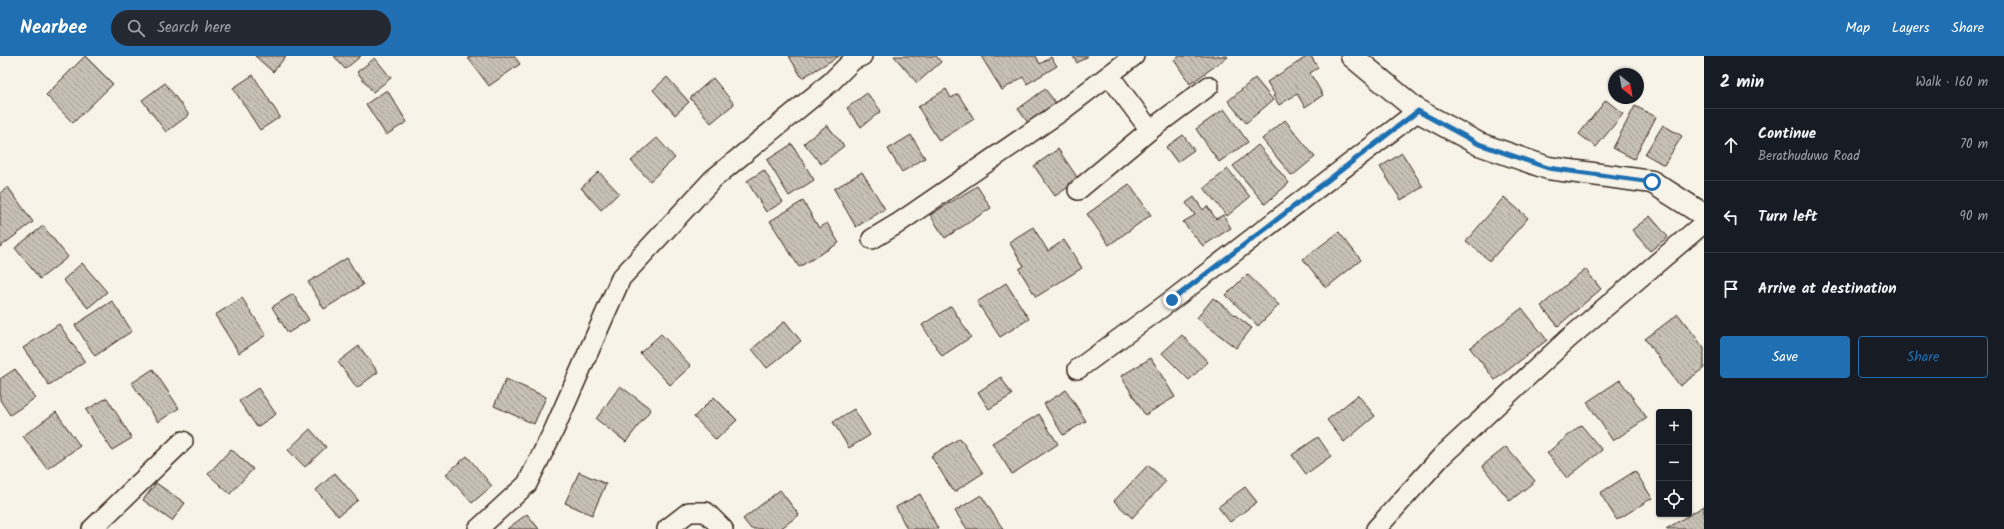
<!DOCTYPE html>
<meta charset="utf-8">
<style>
body{margin:0;font-family:Kalam,sans-serif;background:#242831;color:#f1f3f6}
.controls{position:absolute;right:12px;bottom:12px;display:grid;overflow:hidden;border-radius:4px;box-shadow:0 1px 3px #0004}
.controls button{width:36px;height:36px;display:grid;place-items:center;padding:0;border:0;border-bottom:1px solid #363941;background:#171b24;color:#f1f3f6;font:20px sans-serif}
.compass{position:absolute;left:1608px;top:12px;width:36px;height:36px;border-radius:50%;background:#171b24;box-shadow:0 1px 3px #0004;rotate:149deg}
.stop{position:absolute;width:12px;height:12px;margin:-9px;border:3px solid #1f6fb2;border-radius:50%;background:#fff}
.stop.end{background:#1f6fb2;border-color:#fff;box-shadow:0 1px 4px #0008}
.list{margin:0;padding:0;list-style:none}
h2{display:flex;justify-content:space-between;align-items:center;height:52px;margin:0;padding:0 16px;font-size:17px}
h2 small{font-size:13px;font-weight:400;color:#9ea1a6}
.list li{display:grid;grid-template-columns:26px 1fr auto;gap:12px;align-items:center;box-sizing:border-box;height:72px;padding:0 16px;border-top:1px solid #363941}
.list b{display:block;font-size:15px;white-space:nowrap}
.list p{margin:0;font-size:13px;white-space:nowrap;color:#9ea1a6}
.list em{font-size:13px;font-style:normal;color:#9ea1a6}
.actions{display:flex;gap:8px;padding:12px 16px}
.actions a{flex:1;padding:9px 0;border:1px solid #1f6fb2;border-radius:4px;text-align:center;font-size:14px;color:#1f6fb2}
.actions .main{background:#1f6fb2;color:#fff}
.icon{flex:none;width:22px;height:22px;fill:none;stroke:currentColor;stroke-width:2;stroke-linecap:round;stroke-linejoin:round}
.map{position:relative;flex:none;width:1704px;height:473px;overflow:hidden}
header{display:flex;align-items:center;gap:24px;box-sizing:border-box;height:56px;padding:0 20px;background:#1f6fb2;color:#fff}
header strong{font-size:19px}
nav{display:flex;gap:22px;margin-inline-start:auto;font-size:14px}
.search{width:280px;height:36px;background:#242831;display:flex;align-items:center;gap:10px;box-sizing:border-box;padding:0 14px;border-radius:22px;color:#9ea1a6;font-size:15px}
main{display:flex}
aside{flex:1;background:#171b24}
.map>svg:first-child{display:block}
.building{fill:url(#building-back-hatch);stroke:#3b2a1e}
.lines{fill:none;stroke-linecap:round;stroke-linejoin:round}
.minor-casing{stroke:#3b2a1e;stroke-width:22}
.tertiary-casing{stroke:#3b2a1e;stroke-width:25}
.minor{stroke:#f7f3e8;stroke-width:19}
.tertiary{stroke:#f7f3e8;stroke-width:22}
.route{stroke:#1f6fb2;stroke-width:5}
</style>
<header>
<strong>Nearbee</strong>
<div class="search"><svg class="icon" aria-label="search" viewBox="0 0 24 24"><circle cx="10" cy="10" r="6"/><path d="M15 15l6 6"/></svg>Search here</div>
<nav><a>Map</a><a>Layers</a><a>Share</a></nav>
</header>
<main>
<div class="map">
<svg width="1704" height="473" viewBox="0 0 1704 473">
<defs>
<pattern id="building-back-hatch" width="6" height="6" patternUnits="userSpaceOnUse"><rect width="6" height="6" fill="#c8c1b6"/><path d="M-1 5l2 2M0 0l6 6M5-1l2 2" fill="none" stroke="#a49d93"/></pattern>
</defs>
<rect width="100%" height="100%" fill="#f7f3e8"/>
<filter id="ink" filterUnits="userSpaceOnUse"><feTurbulence type="fractalNoise" baseFrequency=".025" numOctaves="2"/><feDisplacementMap in="SourceGraphic" scale="8" xChannelSelector="R" yChannelSelector="G"/><feConvolveMatrix kernelMatrix="1 2 1 2 8 2 1 2 1" color-interpolation-filters="sRGB"/></filter>
<g filter="url(#ink)">
<!-- building -->
<g class="building">
<path d="M85 0 113 28 73 67 46 39Z"/>
<path d="M255 0H286L273 16Z"/>
<path d="M334 0H361L345 13Z"/>
<path d="M472 0H514L520 8 489 30 468 2Z"/>
<path d="M789 0H839L802 22Z"/>
<path d="M894 0H936L941 6 917 27Z"/>
<path d="M981 0H1036L1040 8 1051 1 1057 10 1027 28 1023 21 1002 34Z"/>
<path d="M1073 0H1088L1077 7Z"/>
<path d="M1180 0H1227L1228 1 1190 28 1174 4Z"/>
<path d="M1308 0H1311L1318 12 1310 17 1323 39 1305 51 1297 38 1279 49 1273 40 1275 39 1267 26Z"/>
<path d="M375 2 391 22 373 36 357 16Z"/>
<path d="M253 19 280 61 260 74 233 32Z"/>
<path d="M667 21 689 46 675 59 653 34Z"/>
<path d="M713 22 734 48 711 67 690 42Z"/>
<path d="M1255 22 1273 44 1246 67 1228 45Z"/>
<path d="M165 27 189 59 166 76 142 44Z"/>
<path d="M946 33 951 42 958 38 974 63 939 85 918 51Z"/>
<path d="M1045 33 1056 47 1029 68 1018 53Z"/>
<path d="M387 34 407 66 386 79 366 48Z"/>
<path d="M867 37 881 55 861 71 847 52Z"/>
<path d="M1606 44 1623 58 1596 91 1579 78Z"/>
<path d="M1635 50 1656 61 1634 103 1613 92Z"/>
<path d="M1224 53 1248 86 1219 106 1196 73Z"/>
<path d="M1285 64 1315 101 1292 120 1262 83Z"/>
<path d="M827 69 844 90 821 108 804 87Z"/>
<path d="M1663 69 1682 80 1664 109 1645 98Z"/>
<path d="M911 79 925 102 902 116 888 93Z"/>
<path d="M1183 79 1194 94 1177 106 1166 91Z"/>
<path d="M657 82 675 102 650 125 631 105Z"/>
<path d="M792 88 814 124 789 140 767 104Z"/>
<path d="M1258 89 1289 127 1265 148 1233 110Z"/>
<path d="M1058 93 1079 124 1055 140 1034 110Z"/>
<path d="M1402 97 1423 131 1401 144 1380 111Z"/>
<path d="M1228 113 1250 141 1227 160 1204 132Z"/>
<path d="M764 114 783 146 766 156 747 125Z"/>
<path d="M599 116 619 137 601 154 581 132Z"/>
<path d="M862 116 885 153 856 171 834 133Z"/>
<path d="M1129 128 1151 159 1109 189 1087 158Z"/>
<path d="M977 130 991 152 945 182 930 159Z"/>
<path d="M8 131 33 166 0 191V137Z"/>
<path d="M1194 141 1203 154 1207 150 1216 163 1223 159 1231 172 1203 190 1183 166 1195 159 1186 147Z"/>
<path d="M1504 141 1528 162 1490 205 1466 185Z"/>
<path d="M803 145 819 172 827 167 839 187 799 211 770 165Z"/>
<path d="M1650 160 1668 181 1650 195 1632 174Z"/>
<path d="M43 170 68 201 40 223 15 192Z"/>
<path d="M1033 171 1048 195 1064 184 1082 212 1036 241 1019 213 1024 210 1009 186Z"/>
<path d="M1339 176 1361 204 1326 232 1303 203Z"/>
<path d="M347 202 363 229 324 253 308 226Z"/>
<path d="M82 207 107 236 88 252 63 224Z"/>
<path d="M1585 213 1601 233 1558 270 1541 250Z"/>
<path d="M1247 218 1279 249 1258 270 1226 239Z"/>
<path d="M1006 227 1029 263 1000 281 977 246Z"/>
<path d="M293 238 309 264 288 277 272 251Z"/>
<path d="M242 242 266 279 239 297 215 259Z"/>
<path d="M1213 242 1252 272 1236 292 1197 262Z"/>
<path d="M112 245 132 275 95 300 75 269Z"/>
<path d="M951 250 971 281 942 300 922 269Z"/>
<path d="M1522 252 1547 284 1495 324 1470 292Z"/>
<path d="M1678 258 1704 292V312L1680 330 1645 283Z"/>
<path d="M785 265 801 285 767 312 752 293Z"/>
<path d="M59 268 85 306 49 329 23 292Z"/>
<path d="M661 278 691 310 670 329 640 297Z"/>
<path d="M1182 279 1208 306 1189 324 1162 297Z"/>
<path d="M359 290 378 316 357 332 338 306Z"/>
<path d="M1151 302 1175 341 1145 359 1121 320Z"/>
<path d="M15 313 35 342 10 359 0 344V323Z"/>
<path d="M153 313 179 352 158 366 132 327Z"/>
<path d="M1001 321 1012 339 989 353 978 336Z"/>
<path d="M506 323 546 341 534 368 494 350Z"/>
<path d="M1620 324 1647 362 1613 385 1587 346Z"/>
<path d="M620 330 651 353 626 386 596 363Z"/>
<path d="M258 332 276 358 257 371 239 345Z"/>
<path d="M1066 334 1086 365 1063 379 1044 348Z"/>
<path d="M1358 339 1375 360 1344 386 1327 364Z"/>
<path d="M714 341 737 364 716 384 694 361Z"/>
<path d="M107 342 132 382 112 394 86 354Z"/>
<path d="M854 353 870 379 849 392 833 366Z"/>
<path d="M56 356 80 390 47 413 23 380Z"/>
<path d="M1039 358 1058 388 1012 418 992 387Z"/>
<path d="M1581 369 1602 394 1567 422 1547 397Z"/>
<path d="M310 373 326 391 305 411 288 394Z"/>
<path d="M1318 381 1331 400 1306 418 1292 399Z"/>
<path d="M960 382 983 417 954 436 931 400Z"/>
<path d="M1506 391 1535 425 1510 445 1482 410Z"/>
<path d="M231 393 253 413 230 438 208 418Z"/>
<path d="M467 400 492 430 472 447 446 418Z"/>
<path d="M1148 409 1166 425 1132 462 1114 445Z"/>
<path d="M1635 415 1652 442 1617 464 1600 437Z"/>
<path d="M579 416 606 428 592 459 565 447Z"/>
<path d="M335 417 358 444 338 460 316 434Z"/>
<path d="M156 427 185 447 172 465 143 444Z"/>
<path d="M1245 431 1257 446 1230 466 1218 451Z"/>
<path d="M780 434 799 459 780 473H751L743 463Z"/>
<path d="M920 438 938 473H907L896 451Z"/>
<path d="M981 439 1003 473H967L955 455Z"/>
<path d="M1704 450V472L1702 473H1666Z"/>
<path d="M527 458 539 473H507Z"/>
</g>
<g class="lines">
<!-- minor casing -->
<g class="minor-casing">
<g id="minor">
<path d="M1109 19 1150 74"/>
<path d="M1078 134 1150 74 1209 30"/>
<path d="M872 183 897 168 1059 57 1134 0"/>
<path d="M1078 313 1172 244 1418 55"/>
<path d="M92 473 183 385"/>
<path d="M478 473 527 428 554 374 621 222 713 123 831 26 853 4 862 0"/>
<path d="M667 473 689 456H706L723 473"/>
<path d="M1376 473 1442 400 1568 283 1704 167"/>
</g>
</g>
<!-- tertiary casing -->
<g class="tertiary-casing">
<path id="tertiary" d="M1352 0 1418 55 1479 88 1548 112 1652 126 1704 159"/>
</g>
<!-- minor -->
<use href="#minor" class="minor"/>
<!-- tertiary -->
<use href="#tertiary" class="tertiary"/>
</g>
</g>
<g class="lines" filter="url(#ink)">
<!-- route -->
<path class="route" d="M1172 244 1418 55 1479 88 1548 112 1652 126"/>
</g>
</svg>
<div class="controls">
<button>+</button>
<button>−</button>
<button><svg class="icon" aria-label="locate" viewBox="0 0 24 24"><circle cx="12" cy="12" r="6"/><path d="M12 2v4M12 18v4M2 12h4M18 12h4"/></svg></button>
</div>
<svg class="compass" viewBox="-18 -18 36 36"><path d="M0-13l5 13h-10z" fill="#e53935"/><path d="M0 13l5-13h-10z" fill="#9ea1a6"/></svg>
<div class="stop" style="left:1652px;top:126px"></div>
<div class="stop end" style="left:1172px;top:244px"></div>
</div>
<aside>
<h2>2 min<small>Walk · 160 m</small></h2>
<ul class="list">
<li><svg class="icon" aria-label="ahead" viewBox="0 0 24 24"><path d="M12 20V5M6 11l6-6 6 6"/></svg><div><b>Continue</b><p>Berathuduwa Road</p></div><em>70 m</em></li>
<li><svg class="icon" aria-label="left" viewBox="0 0 24 24"><path d="M17 20v-9H6M10 6l-5 5 5 5"/></svg><div><b>Turn left</b></div><em>90 m</em></li>
<li><svg class="icon" aria-label="arrive" viewBox="0 0 24 24"><path d="M6 21V4h12l-3 4 3 4H6"/></svg><div><b>Arrive at destination</b></div></li>
</ul>
<div class="actions"><a class="main">Save</a><a>Share</a></div>
</aside>
</main>
